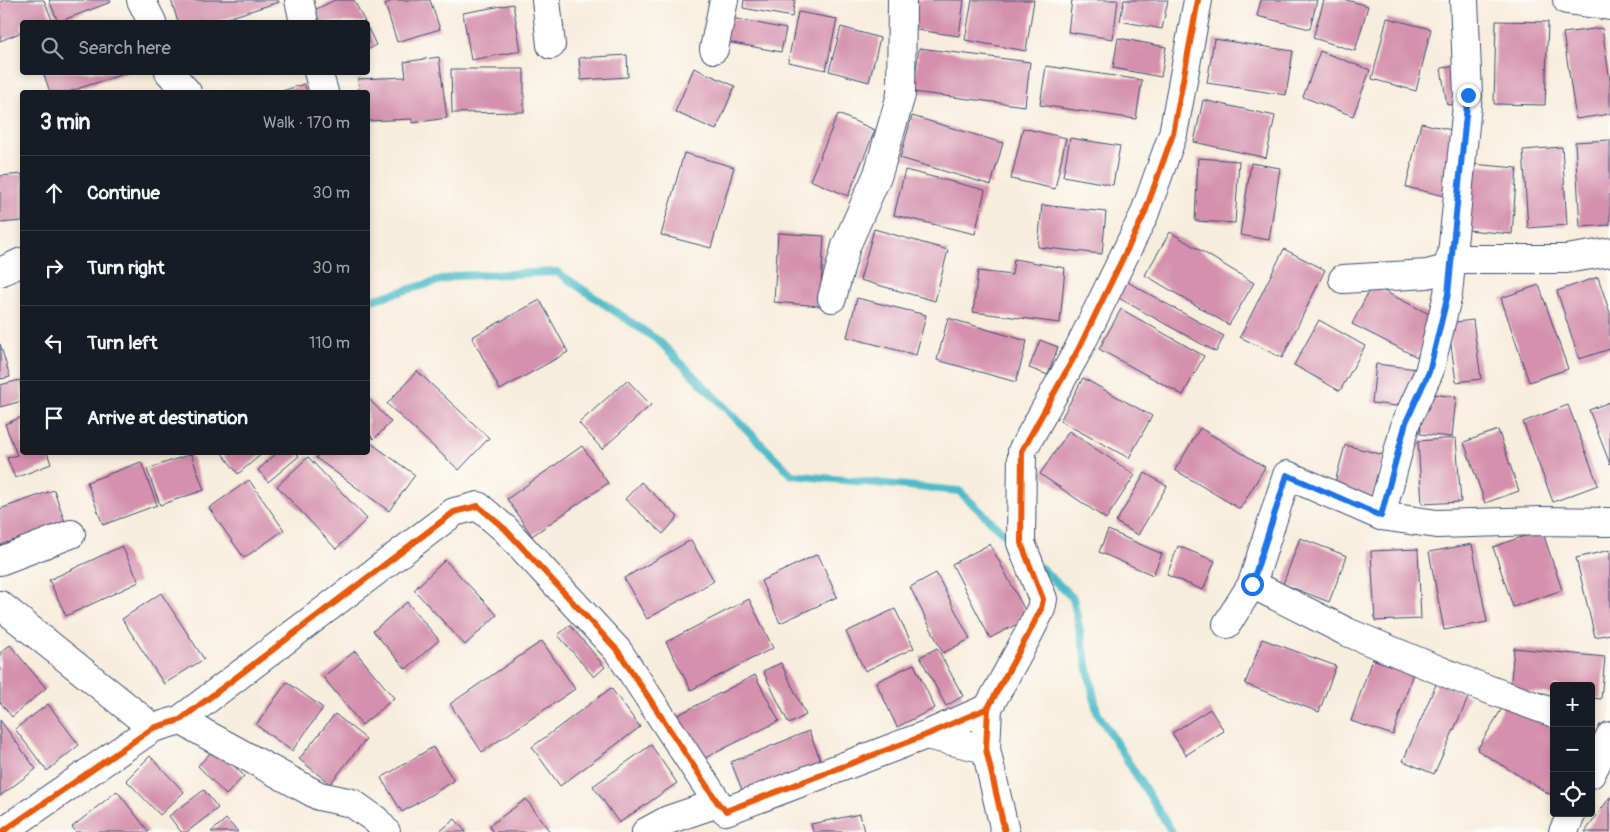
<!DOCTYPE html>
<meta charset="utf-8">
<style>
body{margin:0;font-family:Pangolin,sans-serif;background:#242831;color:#f1f3f6}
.controls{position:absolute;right:15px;bottom:15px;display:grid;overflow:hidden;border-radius:5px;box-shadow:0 2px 8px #0003}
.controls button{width:45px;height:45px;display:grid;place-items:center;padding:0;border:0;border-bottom:1px solid #363941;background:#171b24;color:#f1f3f6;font:25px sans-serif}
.stop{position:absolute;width:15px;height:15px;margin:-11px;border:4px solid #1a73e8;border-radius:50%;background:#fff}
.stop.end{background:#1a73e8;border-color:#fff;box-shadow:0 1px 5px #0008}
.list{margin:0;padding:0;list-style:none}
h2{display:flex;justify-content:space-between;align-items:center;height:65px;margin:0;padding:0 20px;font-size:21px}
h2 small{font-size:16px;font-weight:400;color:#9ea1a6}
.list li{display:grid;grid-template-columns:32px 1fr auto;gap:15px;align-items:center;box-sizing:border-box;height:75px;padding:0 20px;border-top:1px solid #363941}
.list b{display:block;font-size:19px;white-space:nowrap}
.list em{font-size:16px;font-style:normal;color:#9ea1a6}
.icon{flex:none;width:28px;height:28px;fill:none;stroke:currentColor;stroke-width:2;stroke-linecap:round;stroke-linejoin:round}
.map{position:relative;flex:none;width:1610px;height:832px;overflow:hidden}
.search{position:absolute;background:#171b24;box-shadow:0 2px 8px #0003;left:20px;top:20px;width:350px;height:55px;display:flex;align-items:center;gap:12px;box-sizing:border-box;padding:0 18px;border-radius:5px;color:#9ea1a6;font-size:19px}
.panel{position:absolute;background:#171b24;box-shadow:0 2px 8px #0003;left:20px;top:90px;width:350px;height:365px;border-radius:5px}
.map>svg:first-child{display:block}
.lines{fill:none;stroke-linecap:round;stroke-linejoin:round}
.stream{stroke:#4fbbc9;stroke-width:8}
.building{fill:#d490ac}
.minor-casing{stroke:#3c4c71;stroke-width:30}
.minor{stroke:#fff;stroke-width:28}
.cycleway-casing{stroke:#fdfcf7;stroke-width:9}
.cycleway{stroke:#e8590c;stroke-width:6}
.route{stroke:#1a73e8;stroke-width:6}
</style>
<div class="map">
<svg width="1610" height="832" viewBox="0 0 1610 832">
<rect width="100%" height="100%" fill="#fdfcf7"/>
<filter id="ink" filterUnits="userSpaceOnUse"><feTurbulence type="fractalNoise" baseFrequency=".02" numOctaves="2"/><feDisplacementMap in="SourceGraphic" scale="10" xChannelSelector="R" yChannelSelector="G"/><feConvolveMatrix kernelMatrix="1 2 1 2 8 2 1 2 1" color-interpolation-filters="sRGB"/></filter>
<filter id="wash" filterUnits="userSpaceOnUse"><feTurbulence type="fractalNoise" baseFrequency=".0096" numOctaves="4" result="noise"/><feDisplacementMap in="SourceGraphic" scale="20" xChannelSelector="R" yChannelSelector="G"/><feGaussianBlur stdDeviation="1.12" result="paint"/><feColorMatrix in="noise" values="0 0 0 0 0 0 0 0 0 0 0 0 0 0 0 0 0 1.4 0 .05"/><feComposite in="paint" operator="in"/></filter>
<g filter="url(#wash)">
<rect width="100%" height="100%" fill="#f7eddc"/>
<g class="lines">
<!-- stream -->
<g class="stream">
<path d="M368 301 456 276 557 272 659 341 792 475 959 491 1014 543"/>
<path d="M1041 568 1073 598 1097 712 1172 832"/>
</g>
</g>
<g id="blocks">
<!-- building -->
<g class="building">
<path d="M5 0H44L52 20 45 22H22V32L0 41V2Z"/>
<path d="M49 0H110L111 2 58 22Z"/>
<path d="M171 0H278L279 2 215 22H178Z"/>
<path d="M335 0H354L365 22H320L314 10Z"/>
<path d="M395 0H430L440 29 397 42 385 4Z"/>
<path d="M744 0H795L792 17 743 8Z"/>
<path d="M907 0H964L959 36 903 28Z"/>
<path d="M972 0H1034L1026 51 965 40Z"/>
<path d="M1072 0H1118L1113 39 1068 32Z"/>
<path d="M1124 0H1168L1162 29 1120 21Z"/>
<path d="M1261 0H1317L1310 29 1257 16Z"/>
<path d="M1324 0H1347L1368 6 1355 51 1313 38Z"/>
<path d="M513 4 521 51 471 60 463 13Z"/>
<path d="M798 12 837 19 826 70 788 62Z"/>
<path d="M727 17 786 29 781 52 722 41Z"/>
<path d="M1387 18 1431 29 1416 91 1372 79Z"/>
<path d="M1496 21 1548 22 1545 105 1494 104Z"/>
<path d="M841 27 880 38 869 82 829 71Z"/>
<path d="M368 28 376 45 368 50Z"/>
<path d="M1602 28 1610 81V114L1576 119 1563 33Z"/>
<path d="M1118 38 1166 47 1161 77 1113 68Z"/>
<path d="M1214 39 1293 51 1286 95 1207 83Z"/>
<path d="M919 48 1030 62 1025 106 913 92Z"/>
<path d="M1320 51 1370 70 1353 116 1303 97Z"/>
<path d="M627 55 628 77 581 80 579 58Z"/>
<path d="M439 57 447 118 412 123V119L368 121V92H359L358 79 406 77 404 62Z"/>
<path d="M1046 66 1142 80 1136 119 1040 105Z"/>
<path d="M1457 66 1463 103 1447 105 1441 68Z"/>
<path d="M694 68 735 86 716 130 675 112Z"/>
<path d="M451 69H524V112L452 113Z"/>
<path d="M43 72H126V73L68 92H50Z"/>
<path d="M304 84 307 92H279Z"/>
<path d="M1203 100 1275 116 1266 158 1194 142Z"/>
<path d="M838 114 875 130 848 196 810 180Z"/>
<path d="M912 116 1003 143 991 185 900 158Z"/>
<path d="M1421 123 1460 132 1445 196 1406 187Z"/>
<path d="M1023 128 1066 138 1055 189 1011 179Z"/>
<path d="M1070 138 1120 146 1113 185 1063 176Z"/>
<path d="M1610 140V225L1580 227 1575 142Z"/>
<path d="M1562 147 1567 225 1528 228 1523 150Z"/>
<path d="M684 153 734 167 711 248 661 235Z"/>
<path d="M1198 158 1239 161 1235 223 1195 221Z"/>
<path d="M1251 163 1280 168 1269 240 1240 235Z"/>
<path d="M1472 164 1517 168 1512 234 1467 230Z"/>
<path d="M905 170 985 190 975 234 894 215Z"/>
<path d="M22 174V221L0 223V176Z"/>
<path d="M1042 205 1106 212 1102 254 1038 247Z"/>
<path d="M874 229 948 250 935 301 860 280Z"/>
<path d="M1170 232 1254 283 1229 325 1145 275Z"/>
<path d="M778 233 824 236 820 306 774 302Z"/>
<path d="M1284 249 1325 270 1282 358 1240 337Z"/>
<path d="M1014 259 1065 268 1060 323 973 312 978 271 1012 275Z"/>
<path d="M1598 277 1610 313V349L1579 359 1557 291Z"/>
<path d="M1124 280 1224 336 1216 352 1115 296Z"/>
<path d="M1372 285 1437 318 1417 357 1352 324Z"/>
<path d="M1539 285 1568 369 1529 382 1501 298Z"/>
<path d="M857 298 926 315 916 355 847 337Z"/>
<path d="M540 300 568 352 500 390 472 337Z"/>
<path d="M1121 309 1204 356 1183 395 1099 349Z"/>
<path d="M948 318 1027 341 1016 382 937 360Z"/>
<path d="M1319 320 1365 346 1340 391 1294 365Z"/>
<path d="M1473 320 1481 379 1456 382 1448 323Z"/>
<path d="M1040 340 1058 347 1048 375 1029 368Z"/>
<path d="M0 344 10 377 0 379Z"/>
<path d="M1376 364 1417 369 1412 408 1372 403Z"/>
<path d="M417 371 489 438 459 470 387 404Z"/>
<path d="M1083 378 1152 416 1129 458 1060 421Z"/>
<path d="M20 380 22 401 0 407V385Z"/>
<path d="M627 380 651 405 602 449 579 423Z"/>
<path d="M1424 393 1456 397 1452 437 1420 434Z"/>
<path d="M368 398 391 422 374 439 368 433Z"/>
<path d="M1610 402V464L1589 410Z"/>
<path d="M1568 405 1598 485 1553 502 1523 422Z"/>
<path d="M22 417V452H47L51 464 15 478 7 458 17 455 5 424Z"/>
<path d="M1200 428 1265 467 1240 509 1175 470Z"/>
<path d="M1498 430 1519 491 1485 503 1464 442Z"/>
<path d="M1069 431 1135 475 1106 519 1040 474Z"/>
<path d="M1456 438 1461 502 1422 504 1418 441Z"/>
<path d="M368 441 415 475 389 511 316 458 320 452H368Z"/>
<path d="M1345 445 1384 455 1373 497 1334 486Z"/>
<path d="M582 446 608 483 532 536 507 499Z"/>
<path d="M221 452H264L238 474Z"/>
<path d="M278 452H295L299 456 268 482 258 470Z"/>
<path d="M191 454 204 490 160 505 147 469Z"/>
<path d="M308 457 367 519 336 549 277 486Z"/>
<path d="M141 462 157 505 103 525 87 482Z"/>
<path d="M1145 473 1167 486 1138 535 1116 522Z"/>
<path d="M249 480 284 530 244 558 209 508Z"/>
<path d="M641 482 678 517 663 534 625 499Z"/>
<path d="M54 490 65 522 0 545V509Z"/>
<path d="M1108 530 1162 554 1153 575 1099 552Z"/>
<path d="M1542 530 1562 590 1513 607 1493 547Z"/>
<path d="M1300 538 1347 556 1329 602 1283 584Z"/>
<path d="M691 540 714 581 647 619 624 578Z"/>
<path d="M990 544 1029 618 990 638 952 564Z"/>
<path d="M1472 544 1487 622 1444 630 1429 552Z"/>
<path d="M122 546 139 582 66 616 49 580Z"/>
<path d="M1178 546 1215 561 1203 590 1167 575Z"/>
<path d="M1418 549 1421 619 1375 621 1371 551Z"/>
<path d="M1610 550V634L1595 637 1576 558Z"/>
<path d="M818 554 837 597 780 623 761 581Z"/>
<path d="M445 560 497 615 465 645 414 590Z"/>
<path d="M936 573 970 639 943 653 910 587Z"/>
<path d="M161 593 204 659 164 684 122 619Z"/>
<path d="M749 599 773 648 691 690 666 642Z"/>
<path d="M407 602 439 640 406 669 373 631Z"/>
<path d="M895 609 914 648 865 671 846 632Z"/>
<path d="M570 625 605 667 594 677 558 635Z"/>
<path d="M1262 639 1336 666 1319 712 1245 684Z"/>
<path d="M542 641 575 689 482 752 450 704Z"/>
<path d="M10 645 46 688 12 717 0 702V653Z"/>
<path d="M937 648 963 696 946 706 920 657Z"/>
<path d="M1514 648 1605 657 1601 699 1591 698V686H1554V694L1510 690Z"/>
<path d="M355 651 394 698 362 725 323 677Z"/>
<path d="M1372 659 1413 673 1393 735 1351 721Z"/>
<path d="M781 663 806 715 789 724 763 671Z"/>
<path d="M914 664 935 708 897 727 876 682Z"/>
<path d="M755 675 779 721 697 762 674 717Z"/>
<path d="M287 682 323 708 292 751 256 725Z"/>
<path d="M1437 682 1469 696 1434 774 1403 761Z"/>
<path d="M611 688 640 727 560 786 532 747Z"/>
<path d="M1507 700 1554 728V790L1551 795 1477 750Z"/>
<path d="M48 704 79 745 47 771 15 729Z"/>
<path d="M1210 709 1224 731 1186 755 1172 733Z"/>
<path d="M335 714 366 739 330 784 299 759Z"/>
<path d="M0 720 36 769 0 796Z"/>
<path d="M809 731 824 769 746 800 731 762Z"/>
<path d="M651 745 677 783 619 823 593 786Z"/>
<path d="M216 747 244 776 226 795 198 766Z"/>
<path d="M433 747 454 781 402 812 381 778Z"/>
<path d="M150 756 184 792 160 815 126 780Z"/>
<path d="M204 790 218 808 187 832H181L169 816Z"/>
<path d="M117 791 149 832H76L72 827Z"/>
<path d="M1610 797V832H1585Z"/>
<path d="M526 799 550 832H493L489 826Z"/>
<path d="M860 814 864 832H813L811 824Z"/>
<path d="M226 819 238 832H211Z"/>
<path d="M455 819 466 832H439Z"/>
</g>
</g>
</g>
<g filter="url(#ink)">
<use href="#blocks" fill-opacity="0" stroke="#3c4c71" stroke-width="1"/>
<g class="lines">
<!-- minor casing -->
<g class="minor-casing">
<g id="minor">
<path d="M141 0 152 22"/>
<path d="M299 0 304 22"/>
<path d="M546 0 551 45"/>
<path d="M1567 0 1610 6"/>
<path d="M714 49 724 0"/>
<path d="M169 72 187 92"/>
<path d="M318 72 324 92"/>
<path d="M1450 259H1566L1610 252"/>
<path d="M0 272 22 262"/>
<path d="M1343 279 1427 274 1450 268"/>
<path d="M832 298 846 246 878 174 901 95 902 0"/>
<path d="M1381 516 1406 422 1429 372 1448 294 1468 95 1464 0"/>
<path d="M0 561 71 534"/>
<path d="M1252 584 1347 632 1468 682 1554 713"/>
<path d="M0 605 153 728"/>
<path d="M1227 624 1252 584 1287 475 1381 516 1437 524 1542 521 1610 522"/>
<path d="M180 720 319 796 352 803 376 820 386 832"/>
<path d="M926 735 986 749"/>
<path d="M1591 774 1610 736"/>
<path d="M2 832 153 728 180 720 454 512 478 506 505 529 618 651 718 803 726 811 926 735 988 708"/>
<path d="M646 832 668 820 718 803"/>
<path d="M1005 832 986 749 988 708 1028 635 1041 609 1043 599 1021 543 1022 451 1078 350 1144 215 1173 134 1198 0"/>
<path d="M1563 832 1572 813"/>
</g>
</g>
<!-- minor -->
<use href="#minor" class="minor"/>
<!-- cycleway casing -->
<g class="cycleway-casing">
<g id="cycleway">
<path d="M2 832 153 728 180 720 454 512 478 506 505 529 618 651 718 803 726 811 926 735 988 708"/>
<path d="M1005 832 986 749 988 708 1028 635 1041 609 1043 599 1021 543 1022 451 1078 350 1144 215 1173 134 1198 0"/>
</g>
</g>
<!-- cycleway -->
<use href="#cycleway" class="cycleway"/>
</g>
</g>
<g class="lines" filter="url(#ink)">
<!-- route -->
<path class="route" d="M1252 584 1287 475 1381 516 1406 422 1429 372 1448 294 1468 95"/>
</g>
</svg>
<div class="controls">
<button>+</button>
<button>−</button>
<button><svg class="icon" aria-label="locate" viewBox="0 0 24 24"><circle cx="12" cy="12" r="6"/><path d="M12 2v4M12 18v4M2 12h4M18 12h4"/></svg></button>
</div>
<div class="stop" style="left:1252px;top:584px"></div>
<div class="stop end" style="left:1468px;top:95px"></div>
<div class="search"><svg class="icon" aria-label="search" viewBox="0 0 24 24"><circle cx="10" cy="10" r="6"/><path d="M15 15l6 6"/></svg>Search here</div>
<section class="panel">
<h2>3 min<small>Walk · 170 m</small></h2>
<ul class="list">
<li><svg class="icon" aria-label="ahead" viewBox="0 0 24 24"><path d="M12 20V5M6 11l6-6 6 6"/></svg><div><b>Continue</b></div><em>30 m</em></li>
<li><svg class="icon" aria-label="right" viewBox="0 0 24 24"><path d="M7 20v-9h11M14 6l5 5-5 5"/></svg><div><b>Turn right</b></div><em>30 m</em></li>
<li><svg class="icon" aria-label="left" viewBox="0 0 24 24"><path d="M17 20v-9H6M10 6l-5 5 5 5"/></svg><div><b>Turn left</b></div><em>110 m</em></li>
<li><svg class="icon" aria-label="arrive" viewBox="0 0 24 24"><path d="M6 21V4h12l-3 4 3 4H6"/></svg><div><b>Arrive at destination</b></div></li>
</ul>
</section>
</div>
